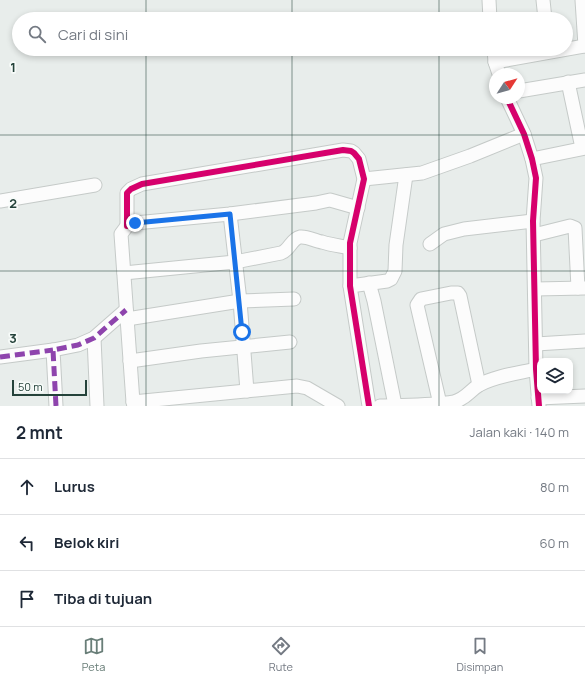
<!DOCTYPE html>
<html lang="id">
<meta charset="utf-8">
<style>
body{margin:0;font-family:Manrope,sans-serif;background:#f6f6f7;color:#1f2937}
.controls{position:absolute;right:12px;bottom:12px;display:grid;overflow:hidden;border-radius:8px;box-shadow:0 2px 6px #0003}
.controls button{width:36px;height:36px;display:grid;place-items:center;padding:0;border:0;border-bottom:1px solid #e0e1e3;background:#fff;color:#1f2937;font:20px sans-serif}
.compass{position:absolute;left:489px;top:68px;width:36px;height:36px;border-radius:50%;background:#fff;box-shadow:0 2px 6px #0003;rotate:54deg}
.scale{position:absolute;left:12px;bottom:10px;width:75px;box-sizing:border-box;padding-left:4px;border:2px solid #24423a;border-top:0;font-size:11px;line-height:14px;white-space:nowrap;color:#24423a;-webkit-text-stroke:3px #f7fbf9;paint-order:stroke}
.stop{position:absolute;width:12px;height:12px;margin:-9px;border:3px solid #1a73e8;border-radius:50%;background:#fff}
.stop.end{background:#1a73e8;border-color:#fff;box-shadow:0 1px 4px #0008}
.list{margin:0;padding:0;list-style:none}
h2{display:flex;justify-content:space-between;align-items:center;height:52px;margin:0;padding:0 16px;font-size:17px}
h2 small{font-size:13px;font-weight:400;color:#747a83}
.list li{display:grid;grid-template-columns:26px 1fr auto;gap:12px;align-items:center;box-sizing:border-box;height:56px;padding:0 16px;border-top:1px solid #e0e1e3}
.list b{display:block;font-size:15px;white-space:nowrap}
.list em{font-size:13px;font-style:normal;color:#747a83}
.icon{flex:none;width:22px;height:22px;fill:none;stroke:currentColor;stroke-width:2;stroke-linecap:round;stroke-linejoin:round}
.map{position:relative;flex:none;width:585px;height:406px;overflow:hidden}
.search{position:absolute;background:#fff;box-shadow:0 2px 6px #0003;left:12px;right:12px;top:12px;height:44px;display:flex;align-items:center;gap:10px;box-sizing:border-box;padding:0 14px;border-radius:22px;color:#747a83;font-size:15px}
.sheet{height:220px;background:#fff}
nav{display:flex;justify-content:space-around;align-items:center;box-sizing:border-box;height:56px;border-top:1px solid #e0e1e3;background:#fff;font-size:11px;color:#747a83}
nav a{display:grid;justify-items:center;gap:2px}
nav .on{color:#697e78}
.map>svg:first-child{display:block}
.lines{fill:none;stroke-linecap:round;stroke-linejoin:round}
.minor-casing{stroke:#c5cac8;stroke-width:15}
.minor{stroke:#fcfcfc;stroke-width:13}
.quiet{stroke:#8e44ad;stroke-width:5;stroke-dasharray:10 5;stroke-linecap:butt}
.cycleway-casing{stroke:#f7fbf9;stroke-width:8}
.cycleway{stroke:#d6006c;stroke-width:6}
.route{stroke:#1a73e8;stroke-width:5}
.grid{fill:none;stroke:#24423a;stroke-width:1;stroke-opacity:0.55}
.grid-label{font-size:13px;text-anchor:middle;font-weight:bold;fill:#24423a;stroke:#f7fbf9;stroke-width:3.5;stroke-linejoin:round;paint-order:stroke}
</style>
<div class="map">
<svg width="585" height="406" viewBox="0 0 585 406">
<rect width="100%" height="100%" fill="#e8edeb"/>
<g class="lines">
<!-- minor casing -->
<g class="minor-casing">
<g id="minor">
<path d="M489 0 490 19"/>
<path d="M543 0 545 19"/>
<path d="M582 0 585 46"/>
<path d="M494 49 495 62 499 74"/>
<path d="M495 62 585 46"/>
<path d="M568 82 582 148"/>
<path d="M519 91 585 80"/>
<path d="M507 98 524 134 532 159 536 178 533 221 536 369 539 406"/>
<path d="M532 159 585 148"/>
<path d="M364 179 422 173 470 156 524 134"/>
<path d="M0 201 95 185"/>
<path d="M230 214 240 301 247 391"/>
<path d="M127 226V193L131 189 142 184 343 150 351 151 354 153 359 159 364 179 350 243V286L369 406"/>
<path d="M534 235 570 226 575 228 578 288"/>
<path d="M430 244 444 234 464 229 533 221"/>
<path d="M124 273 235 262 281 253C290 250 291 239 300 237 307 236 315 241 322 242 331 245 341 246 350 248"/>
<path d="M369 283 374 301 395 405"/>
<path d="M350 286 387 281 391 279 395 271 396 245 406 175"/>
<path d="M535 289 585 288"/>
<path d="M127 319 240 301 294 299"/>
<path d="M94 338 97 406"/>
<path d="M536 344 585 341"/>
<path d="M0 357 53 350"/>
<path d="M130 361 201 351 290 342"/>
<path d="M538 398 585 396"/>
<path d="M133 402 121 234 127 226 135 223 230 214 316 203 330 200 358 208"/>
<path d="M440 404 417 305 421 299 451 293H458L460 296 479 385"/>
<path d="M56 406 53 350 78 345 94 338 126 310"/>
<path d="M134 406 133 402 297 386 307 388 338 406"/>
<path d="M380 406C404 405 430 406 454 402 467 398 469 391 479 385 495 376 519 373 536 369"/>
</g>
</g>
<!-- minor -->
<use href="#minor" class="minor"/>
<!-- quiet -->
<g class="quiet">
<path d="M0 357 53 350"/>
<path d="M56 406 53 350 78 345 94 338 126 310"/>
</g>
<!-- cycleway casing -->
<g class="cycleway-casing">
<g id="cycleway">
<path d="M507 98 524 134 532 159 536 178 533 221 536 369 539 406"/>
<path d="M127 226V193L131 189 142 184 343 150 351 151 354 153 359 159 364 179 350 243V286L369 406"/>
</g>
</g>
<!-- cycleway -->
<use href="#cycleway" class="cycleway"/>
</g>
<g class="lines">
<!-- route -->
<path class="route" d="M135 223 230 214 242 332"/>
</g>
<!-- grid -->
<path class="grid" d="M146 0V19M292 0V19M439 0V19M146 49V406M292 49V406M439 49V406M0 135H585M0 271H585"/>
<g class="grid-label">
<text x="13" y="72">1</text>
<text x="13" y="208">2</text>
<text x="13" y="343">3</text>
</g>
</svg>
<div class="controls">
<button><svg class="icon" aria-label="layers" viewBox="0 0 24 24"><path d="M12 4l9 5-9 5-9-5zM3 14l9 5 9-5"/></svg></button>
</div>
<svg class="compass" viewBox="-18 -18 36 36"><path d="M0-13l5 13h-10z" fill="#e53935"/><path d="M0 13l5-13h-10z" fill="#747a83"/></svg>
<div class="scale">50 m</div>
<div class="stop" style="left:242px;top:332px"></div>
<div class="stop end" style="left:135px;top:223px"></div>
<div class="search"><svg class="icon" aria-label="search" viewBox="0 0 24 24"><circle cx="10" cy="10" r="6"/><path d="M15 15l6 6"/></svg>Cari di sini</div>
</div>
<section class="sheet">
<h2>2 mnt<small>Jalan kaki · 140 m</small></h2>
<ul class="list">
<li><svg class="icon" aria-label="ahead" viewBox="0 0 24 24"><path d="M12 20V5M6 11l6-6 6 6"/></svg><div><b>Lurus</b></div><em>80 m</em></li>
<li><svg class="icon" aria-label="left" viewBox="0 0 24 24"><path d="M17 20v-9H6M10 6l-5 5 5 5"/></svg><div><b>Belok kiri</b></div><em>60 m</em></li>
<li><svg class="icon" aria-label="arrive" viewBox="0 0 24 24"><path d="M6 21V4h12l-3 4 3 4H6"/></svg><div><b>Tiba di tujuan</b></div></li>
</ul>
</section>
<nav>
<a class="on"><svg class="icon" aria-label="map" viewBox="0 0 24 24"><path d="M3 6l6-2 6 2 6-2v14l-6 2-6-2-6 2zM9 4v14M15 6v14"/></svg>Peta</a>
<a><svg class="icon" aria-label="directions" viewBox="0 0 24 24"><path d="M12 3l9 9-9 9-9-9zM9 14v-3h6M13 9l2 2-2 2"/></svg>Rute</a>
<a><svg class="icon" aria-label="saved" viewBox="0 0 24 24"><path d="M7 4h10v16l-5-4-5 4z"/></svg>Disimpan</a>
</nav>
